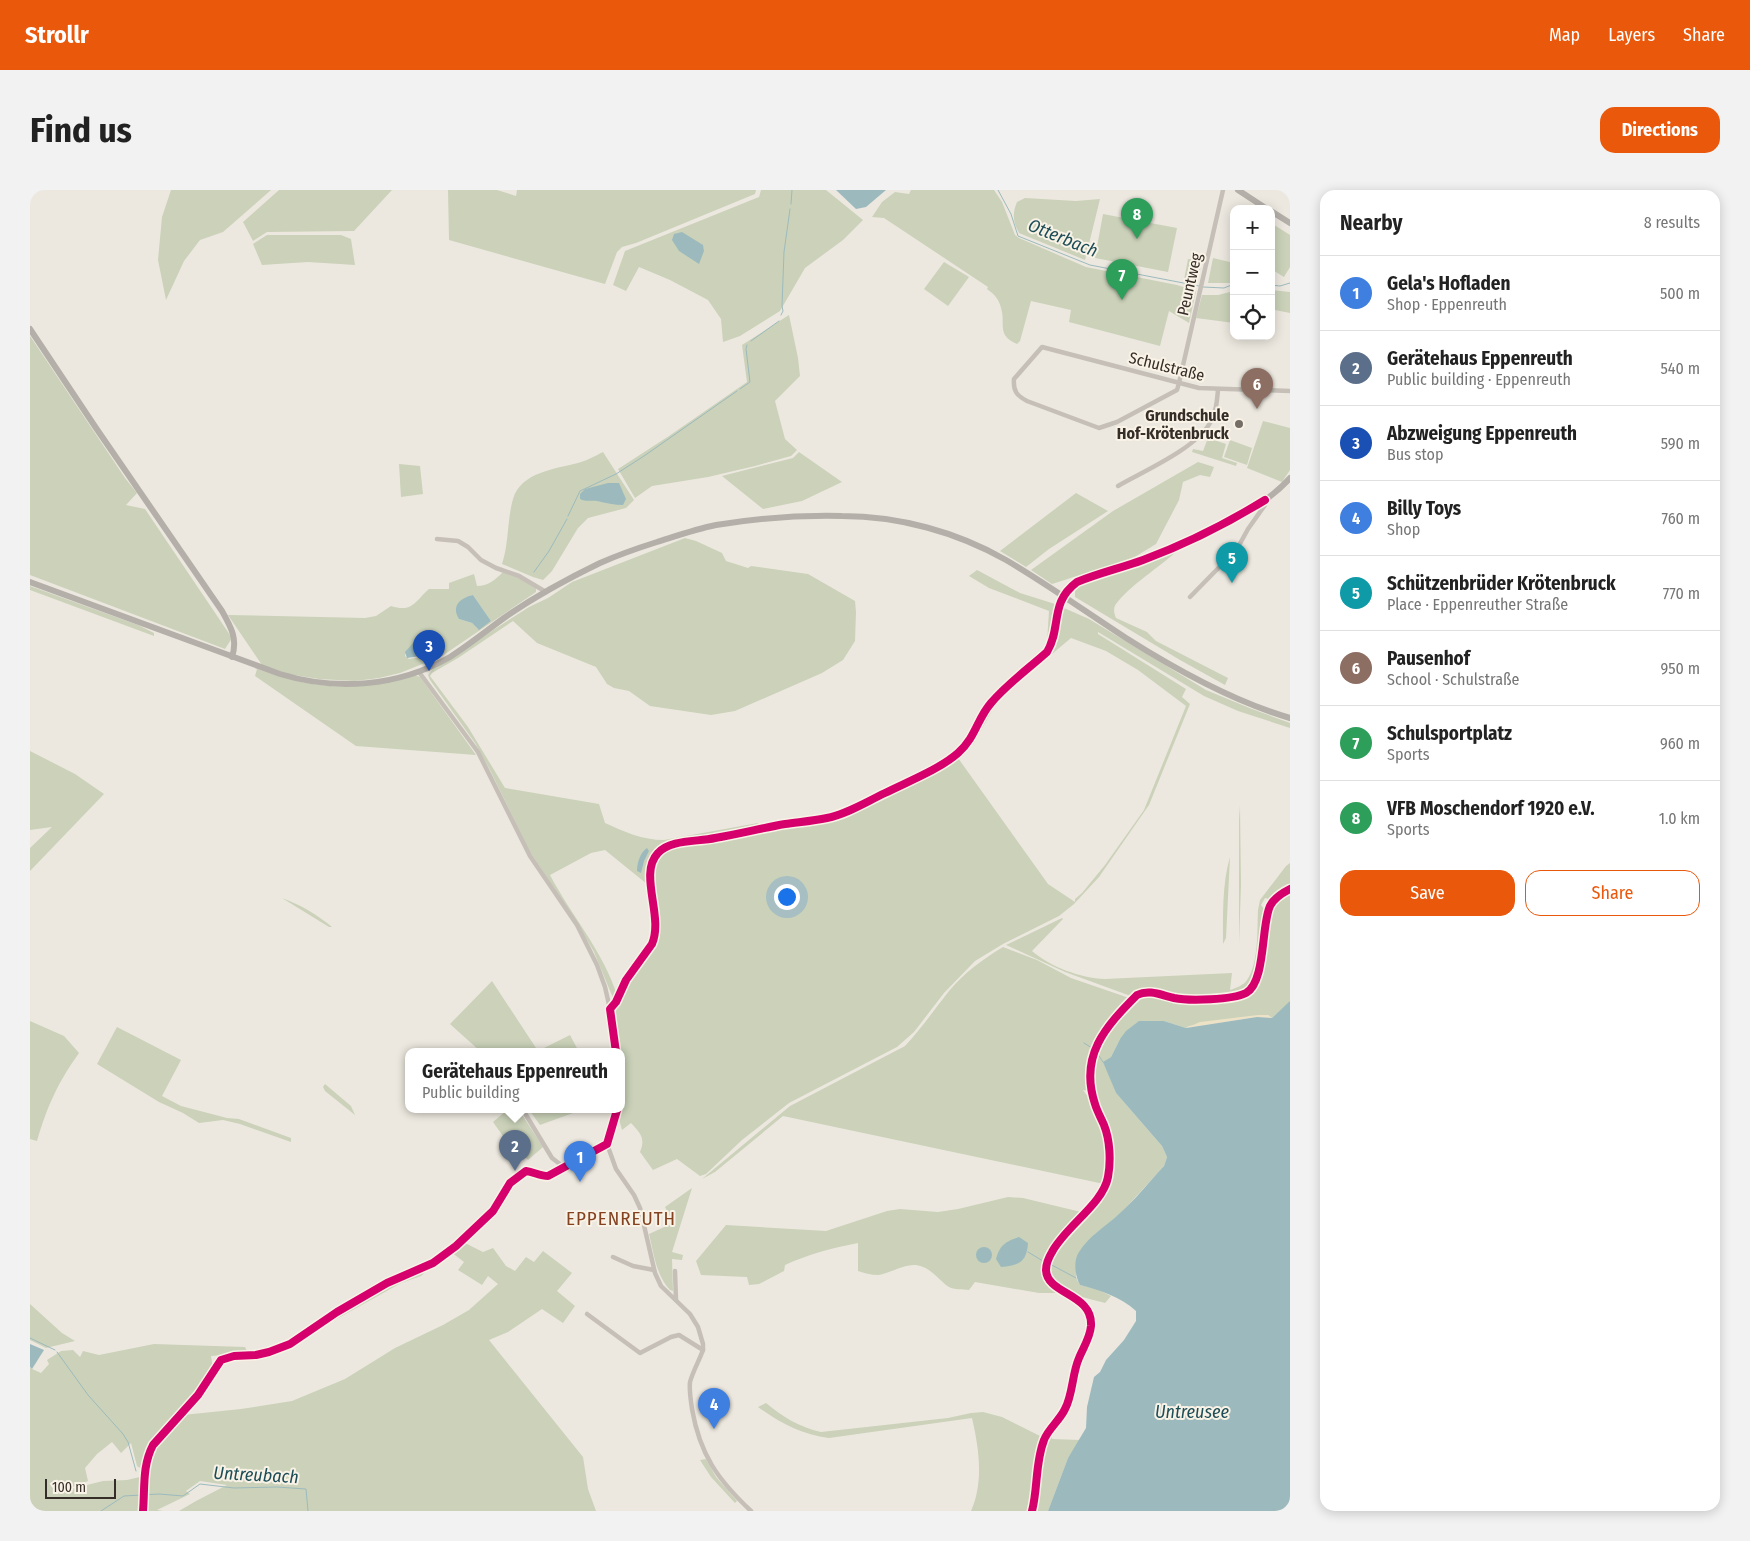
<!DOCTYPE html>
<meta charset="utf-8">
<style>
body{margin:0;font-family:"Fira Sans Condensed",sans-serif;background:#f2f2f2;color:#222}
.controls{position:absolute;right:15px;top:15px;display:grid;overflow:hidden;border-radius:10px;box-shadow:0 2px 12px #0003}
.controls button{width:45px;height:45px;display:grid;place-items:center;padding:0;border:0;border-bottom:1px solid #e0e0e0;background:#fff;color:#222;font:25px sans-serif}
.scale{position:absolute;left:15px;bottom:12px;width:71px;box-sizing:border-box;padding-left:5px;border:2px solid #352d27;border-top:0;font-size:14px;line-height:18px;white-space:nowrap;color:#352d27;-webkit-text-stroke:4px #f9f2e6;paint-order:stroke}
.you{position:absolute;left:756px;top:706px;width:18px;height:18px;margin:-12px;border:4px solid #fff;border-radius:50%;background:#1a73e8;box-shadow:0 0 0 8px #1a73e833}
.badge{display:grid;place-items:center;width:32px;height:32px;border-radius:50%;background:#ea580c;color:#fff;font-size:16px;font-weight:700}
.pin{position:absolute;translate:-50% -41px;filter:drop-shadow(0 1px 2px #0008)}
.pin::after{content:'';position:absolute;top:26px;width:18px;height:15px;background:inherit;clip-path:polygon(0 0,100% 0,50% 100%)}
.popup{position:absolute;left:375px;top:858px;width:220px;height:65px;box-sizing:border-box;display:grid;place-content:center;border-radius:10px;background:#fff;filter:drop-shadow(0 1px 4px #0005);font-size:16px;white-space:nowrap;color:#767676}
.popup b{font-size:19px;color:#222}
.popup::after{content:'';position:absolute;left:50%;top:100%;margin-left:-10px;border:10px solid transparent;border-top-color:#fff}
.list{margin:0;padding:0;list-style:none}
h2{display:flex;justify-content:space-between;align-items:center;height:65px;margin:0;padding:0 20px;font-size:21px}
h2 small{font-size:16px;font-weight:400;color:#767676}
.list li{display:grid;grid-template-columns:32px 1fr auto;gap:15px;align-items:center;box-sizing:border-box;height:75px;padding:0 20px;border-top:1px solid #e0e0e0}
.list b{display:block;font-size:19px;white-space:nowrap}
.list p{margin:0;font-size:16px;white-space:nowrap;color:#767676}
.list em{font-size:16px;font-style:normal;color:#767676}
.actions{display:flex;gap:10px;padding:15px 20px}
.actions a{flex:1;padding:11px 0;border:1px solid #ea580c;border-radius:15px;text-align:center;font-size:18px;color:#ea580c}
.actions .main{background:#ea580c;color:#fff}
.icon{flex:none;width:28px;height:28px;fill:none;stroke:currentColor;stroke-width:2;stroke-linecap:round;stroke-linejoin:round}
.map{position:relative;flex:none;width:1260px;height:1321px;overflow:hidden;border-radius:15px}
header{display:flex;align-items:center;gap:30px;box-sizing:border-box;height:70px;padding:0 25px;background:#ea580c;color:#fff}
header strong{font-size:24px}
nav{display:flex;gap:28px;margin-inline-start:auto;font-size:18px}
.intro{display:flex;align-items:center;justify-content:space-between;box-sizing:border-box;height:120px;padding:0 30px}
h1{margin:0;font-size:35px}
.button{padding:12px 22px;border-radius:15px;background:#ea580c;color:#fff;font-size:18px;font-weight:700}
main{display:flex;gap:30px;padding:0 30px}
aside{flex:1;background:#fff;border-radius:15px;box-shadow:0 2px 12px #0003}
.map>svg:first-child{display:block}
.green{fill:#cbd2b9;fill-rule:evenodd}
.sand{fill:#ede2c5}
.water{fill:#9cbabd}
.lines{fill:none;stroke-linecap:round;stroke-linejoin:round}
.stream{stroke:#9cbabd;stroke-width:1}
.street{stroke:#c5bfb8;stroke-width:4.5}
.secondary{stroke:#b5afa9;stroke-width:6}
.cycleway-casing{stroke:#f9f2e6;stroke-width:11}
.cycleway{stroke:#d6006c;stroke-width:8}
.poi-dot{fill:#756e67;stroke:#f9f2e6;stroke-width:2}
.labels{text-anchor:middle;stroke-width:4;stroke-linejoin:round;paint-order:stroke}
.street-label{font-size:16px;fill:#352d27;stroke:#f9f2e6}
.poi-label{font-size:16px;font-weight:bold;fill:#352d27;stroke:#f9f2e6;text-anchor:end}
.water-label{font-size:18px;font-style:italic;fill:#1d4d57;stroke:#f9f2e6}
.quarter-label{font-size:19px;letter-spacing:1px;fill:#844220;stroke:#f9f2e6}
</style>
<header>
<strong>Strollr</strong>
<nav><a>Map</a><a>Layers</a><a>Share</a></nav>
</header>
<div class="intro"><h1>Find us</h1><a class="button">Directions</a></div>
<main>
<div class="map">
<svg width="1260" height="1321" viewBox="0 0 1260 1321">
<rect width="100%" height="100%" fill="#ece8df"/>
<!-- green -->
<g class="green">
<path d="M141 0H241L193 42 170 50 154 71 136 110 128 70 132 27Z"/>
<path d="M249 0H362L324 41 237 42 223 51 213 32Z"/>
<path d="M418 0H467L486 6 487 0H726L725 4 606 53 592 57 587 62 575 94 419 50Z"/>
<path d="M731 0H796L833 30 813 50 775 78 750 121 710 146 693 152 691 129 678 110 640 90 609 77 596 101 583 95 595 61 729 7Z"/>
<path d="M881 0H964L972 12 985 45 989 48 1056 77 1147 95 1166 101 1159 133 1139 121 1130 156 1039 132 1041 120 1001 111 990 151 987 154C966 145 976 134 971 118 969 109 964 104 957 99L958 97 854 28 842 27 852 12 865 2 879 4Z"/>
<path d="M995 8 1046 11 1070 9 1055 70 989 43C983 32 982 24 987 12Z"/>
<path d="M1073 24 1147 38 1138 82 1065 68Z"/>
<path d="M1241 33 1260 45V77L1254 87 1241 79Z"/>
<path d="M237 45H311L321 49 325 75 278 72 232 75 223 54Z"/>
<path d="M1183 68 1204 73V93H1178Z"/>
<path d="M1158 69 1172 71 1167 93 1154 90Z"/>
<path d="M914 72 939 87 918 116 894 99Z"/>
<path d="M1241 100 1260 102V123L1245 120 1241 123Z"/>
<path d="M1204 101V133L1166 128 1172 105H1188Z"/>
<path d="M759 125 768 168 770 186 745 211 755 249 767 260 761 266 725 276 678 287 622 296 605 308 588 279 639 246 717 192 712 155Z"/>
<path d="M0 146 95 288 107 303 96 315 115 319 202 448 195 459 0 385Z"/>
<path d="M1233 231 1260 238V280L1252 292 1217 278Z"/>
<path d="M1178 248 1196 254 1192 268 1207 273 1206 276 1162 262 1163 259 1173 261Z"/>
<path d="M1200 250 1222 258 1217 275 1194 267Z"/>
<path d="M573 262 604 310 596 318 558 328 548 338 522 381 513 390 503 387 472 374C479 353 477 330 483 309 491 282 525 279 548 273 556 271 565 266 573 262Z"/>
<path d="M769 262 812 292 772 311 733 319 692 286 763 268Z"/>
<path d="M1168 272 1184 277 1180 287 1170 285 1153 292 1149 310 1126 354 1103 368 1022 394 1001 380 1083 321Z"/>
<path d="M369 274 390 276 393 304 371 307Z"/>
<path d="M1046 303 1078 321 1019 359 996 377 970 361Z"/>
<path d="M655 348 666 351 692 363 696 371 718 378 721 376 778 384 825 411 826 422 825 451 813 470 792 483 705 521 681 525 620 516 599 501 584 498 577 494 566 477 507 453 483 431 428 468 402 483 400 486 438 537 475 598 569 614 575 633C595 642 612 650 634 650L728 633 729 637 636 654C617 664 617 675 617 694L575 660 561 663 520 685C541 725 573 761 587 805L585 809 583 808 564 762 547 733 500 662 460 580 445 553 400 490 398 485 404 478 499 417 518 408 542 392Z"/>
<path d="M1148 360C1130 377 1100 395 1086 414 1083 418 1084 423 1086 428L1117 442 1126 451 1198 488 1195 495 1150 470 1045 407V397L1049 395 1091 382Z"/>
<path d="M947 380 990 403 1025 414 1059 429 1176 500 1222 519 1260 533V538L1208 521 1174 506 1068 442V444L1156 499 1152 507 1160 514 1119 615 1069 687 1044 714 1029 726 973 754 945 771 914 803 884 842 867 857 759 913 712 950 676 984 670 986 647 969 623 980 610 962C616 948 610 943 601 933L592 940 587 922 588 920H591V862H588L585 821 587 812 597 791 623 755 626 748 628 739 627 728 621 685 622 675 625 667 630 662 648 655 683 650 756 635 806 628 884 591 920 570 922 572 928 568 1018 694 1045 712V709L1052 703 1075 675 1114 620 1156 516 1108 480 1076 461 1041 448 978 501 964 517 944 553 929 566 928 564 945 546 961 514 1013 467 1023 454 1017 453 1019 421 959 398 939 386Z"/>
<path d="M473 382 493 390 506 398V402L412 466 370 483 349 488 325 491 289 489 258 484 232 475 198 425 335 428 346 426 361 416C383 423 385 411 399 399H419V393L444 384 447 396C458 396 465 390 473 382ZM443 405 461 431 448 439 442 433 429 429 439 406ZM393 442 401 449 411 463 379 469 375 466 376 462Z"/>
<path d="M0 396 108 435 124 443V446L0 400Z"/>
<path d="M227 479C285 500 326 502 385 485L390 487 446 565 326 556 225 486Z"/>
<path d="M0 561 45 584 74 604 0 681V658L22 637 0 640Z"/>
<path d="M1210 615 1211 695 1209 754V630Z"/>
<path d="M1200 667 1196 748 1193 754C1193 726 1192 694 1200 667Z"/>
<path d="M1260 673V697L1244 708 1242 712 1241 707 1239 709 1235 708 1231 715 1236 721C1233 742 1232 791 1212 802L1158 808 1143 806 1114 798 1101 806 1098 805 1035 782 976 755 1032 728 1033 729 1002 761C1021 777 1050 788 1075 789L1202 783 1200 800C1206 798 1214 795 1217 790 1229 773 1227 740 1228 720L1230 710 1256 676Z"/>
<path d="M1260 701V811L1258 814 1242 828 1238 825 1159 836 1156 838 1134 831 1090 849 1081 867 1074 872 1086 903 1132 956 1137 967 1134 976 1090 1024 1065 1044 1046 1073V1088L1050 1095 1067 1099 1081 1106 1075 1113C1059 1108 1026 1104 1019 1085 1016 1076 1022 1061 1028 1053 1045 1031 1075 1014 1080 984 1083 968 1080 947 1074 932 1072 926 1068 920 1066 914 1054 876 1065 853 1091 824 1096 818 1102 810 1109 805 1122 803 1134 808 1146 810 1163 812 1214 813 1223 797 1226 792 1227 784 1229 779 1231 769 1234 759 1236 749 1240 728 1238 711 1260 701Z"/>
<path d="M252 708C271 715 286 724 302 737H299Z"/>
<path d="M973 757 1007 770 1041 788 1099 808C1094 816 1087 822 1081 829 1060 855 1055 869 1060 901L1053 900C1074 927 1082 961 1074 994L753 926 685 982 672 989 760 916 875 856C891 839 904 820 919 801 934 783 953 769 973 757Z"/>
<path d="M462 791 508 861 540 845 549 862H451L420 834Z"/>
<path d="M0 831 34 846 49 863C28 892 17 917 7 951L0 949Z"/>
<path d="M87 837 151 870 132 906 151 916 197 928 209 929 261 948V952L210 934 193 930 169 933 153 923 129 912 67 874Z"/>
<path d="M295 894 321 916 325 925 295 901 293 897Z"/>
<path d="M477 920H489L513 957 498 970 486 957 475 949 463 932Z"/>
<path d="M501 920H544L543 923 510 935 500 921Z"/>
<path d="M662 998 642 1062 653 1065 652 1070 642 1069 643 1101 640 1100C626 1085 624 1064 619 1044L643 1033 635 1017Z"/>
<path d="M978 1007 993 1008 1051 1022 1028 1047 1022 1057 1013 1082 1015 1088 1030 1103H1009L945 1092 939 1100C933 1099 924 1100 919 1097 908 1090 901 1077 886 1075 873 1074 861 1083 848 1085 841 1085 834 1083 828 1081V1053C802 1058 779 1064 755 1075L754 1081 729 1094 719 1095 717 1087 671 1085 666 1071 696 1035 796 1041 857 1021 870 1019 908 1022 928 1019Z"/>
<path d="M433 1052 453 1062 463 1058 476 1076 485 1081 496 1067 504 1072 513 1061 542 1083 527 1101 545 1116 533 1133 512 1119 478 1142 459 1150 553 1267 558 1299 566 1321H149L166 1311 197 1295 170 1291 156 1301 160 1304 127 1320 133 1321H0V1178L11 1183 19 1174 17 1170 31 1161 43 1160 50 1167 53 1161 69 1165 124 1154 215 1157 218 1163 181 1166 183 1179 166 1202 156 1214 149 1219 124 1251 113 1280 107 1276 101 1253 91 1263 82 1252 67 1264 55 1278 58 1291 33 1301 73 1291 97 1290 114 1286V1303H115V1285L126 1255 153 1225 211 1219 262 1211 315 1189 365 1158 413 1135 439 1120 468 1094 458 1086 452 1095 428 1080 434 1072 421 1062Z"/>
<path d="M396 1081 391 1086 371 1093 303 1131H298C330 1111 360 1093 396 1081Z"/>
<path d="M0 1114 32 1143 45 1151 16 1158 0 1150Z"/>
<path d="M736 1213C753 1227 769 1237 791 1242L918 1228 941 1223 953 1222 972 1227 1012 1247 1000 1321H941C954 1291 949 1259 942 1228L799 1248C772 1245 750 1233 728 1217Z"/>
<path d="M1021 1244 1022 1249 1050 1250 1038 1268 1018 1321H1003L1013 1256Z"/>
<path d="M676 1269 686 1287 707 1311 705 1313 681 1287 670 1270Z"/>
</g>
<!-- sand -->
<path class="sand" d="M1228 825H1238L1242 828 1227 827 1156 838 1170 832Z"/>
<!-- water -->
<g class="water">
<path d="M806 0H856L836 17 826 19Z"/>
<path d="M652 42 673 55 674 61 669 74 649 61 642 50 644 44Z"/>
<path d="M578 293H589L596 309 593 315C584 315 576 313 567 311 561 310 556 312 550 309V304L555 299Z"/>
<path d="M443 405 461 431 449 440 442 433 429 429C421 416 430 408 443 405Z"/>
<path d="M393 442 413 460 411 463 377 468 375 462Z"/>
<path d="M617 658 619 661 614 671 611 683 607 681C607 673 610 663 617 658Z"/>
<path d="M1260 811V1321H1018L1038 1268 1056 1238 1057 1217 1064 1187 1070 1182 1076 1170 1094 1150 1106 1131V1121C1091 1107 1070 1100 1050 1095 1045 1086 1043 1071 1049 1062 1059 1046 1076 1036 1089 1024 1105 1010 1119 992 1134 976L1137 967 1132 956 1086 903 1073 872 1081 867 1090 849 1096 841 1109 831H1134L1156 838 1227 827 1242 828Z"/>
<path d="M989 1047 998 1053C997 1072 988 1076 971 1077L966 1069C970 1055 975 1052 989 1047Z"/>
<circle cx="954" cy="1065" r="8"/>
<path d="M0 1154 14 1160 2 1179 0 1177Z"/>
</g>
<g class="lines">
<!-- stream -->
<g class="stream">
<path d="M968 0 981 24 988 46 1060 75 1169 96"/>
<path d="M761 14 762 0"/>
<path d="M1241 95 1250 96 1260 93"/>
<path d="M1173 97 1194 98 1204 94"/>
<path d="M751 125 753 121 752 116 754 62 760 19"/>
<path d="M721 151 749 131"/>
<path d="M710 199 720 192 716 159 717 155"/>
<path d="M538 326 550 301 586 284 614 266 707 201"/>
<path d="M504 382 519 361 537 329"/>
<path d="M1054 853 1062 858"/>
<path d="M1065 860 1073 872"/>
<path d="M998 1062 1013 1071"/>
<path d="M1020 1074 1046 1088"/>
<path d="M0 1148 25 1160"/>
<path d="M27 1162 58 1205 93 1244 98 1252 106 1281"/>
<path d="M112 1288V1305"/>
<path d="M71 1321 94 1306 129 1304 153 1306 170 1294 204 1298 247 1297 276 1299 278 1321"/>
</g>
<!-- street -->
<g class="street">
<path d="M1193 0 1149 193 1147 200 1087 232 1069 238 997 211C987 206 983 201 984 189L1012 157 1169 198 1260 201"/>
<path d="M1088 296C1114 281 1165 259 1180 233 1186 223 1187 211 1188 200"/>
<path d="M407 349 428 351 438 357 451 370 466 378 489 386 516 402"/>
<path d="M1160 407 1207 359 1218 339 1235 315V310"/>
<path d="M389 482 448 562 500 666 547 735 567 775 575 797 580 819 586 862"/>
<path d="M493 920 522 968 535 978"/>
<path d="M587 920 577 954 586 979 604 1005 610 1018 625 1083 631 1096 660 1124 668 1137 673 1154V1160C669 1171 663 1181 660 1192 659 1201 661 1211 662 1219 670 1265 688 1290 721 1321"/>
<path d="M463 1021 480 993 496 981C504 982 510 986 518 986L577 954"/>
<path d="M583 1067 603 1076 624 1080"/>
<path d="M645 1081 646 1110"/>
<path d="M557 1124 610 1163 641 1147 649 1145 673 1160"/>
</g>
<!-- secondary -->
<g class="secondary">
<path d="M1208 0 1237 19"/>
<path d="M1241 21 1260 33"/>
<path d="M0 139 66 238 192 421C201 437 208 449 202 467"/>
<path d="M0 392 250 484C306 501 368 497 420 467 439 455 456 441 474 428 504 407 537 389 570 373 588 365 608 358 627 352 646 346 666 339 686 335 728 328 769 325 812 326 869 326 927 342 976 370 1017 394 1056 422 1096 448 1145 479 1205 512 1260 528"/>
<path d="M1032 407 1035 402 1047 392C1069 383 1091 378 1113 370 1160 353 1227 325 1260 288"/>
</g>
<!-- cycleway casing -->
<g class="cycleway-casing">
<g id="cycleway">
<path d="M586 862 580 819 586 812 596 790 622 754C634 726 608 684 628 663 640 649 668 652 685 648 709 644 732 638 755 634 769 632 783 631 797 628 817 624 836 612 855 603 877 592 910 579 928 563 946 547 947 529 961 513 977 494 998 479 1017 462 1032 437 1019 413 1047 392 1069 383 1091 378 1113 370 1156 354 1196 334 1235 310"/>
<path d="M113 1321C115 1298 112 1276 123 1255L168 1205 191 1170 204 1166 226 1165 239 1162 260 1154 307 1122 357 1093 403 1073 426 1056 463 1021 480 993 496 981C504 982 510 986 518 986L577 954 587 920"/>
<path d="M1002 1321C1008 1298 1005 1273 1014 1250 1018 1239 1030 1230 1035 1219 1043 1204 1042 1184 1049 1168 1053 1158 1060 1148 1061 1136 1063 1103 1017 1105 1016 1080 1016 1074 1019 1067 1022 1062 1036 1036 1073 1014 1078 987 1081 971 1080 950 1074 935 1071 928 1067 921 1065 914 1049 866 1075 837 1107 805 1119 799 1131 805 1144 808 1159 811 1202 810 1216 803 1236 792 1231 735 1240 716 1244 708 1252 703 1260 699"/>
</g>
</g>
<!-- cycleway -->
<use href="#cycleway" class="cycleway"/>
</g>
<!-- markers -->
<circle class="poi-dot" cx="1209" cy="234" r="5"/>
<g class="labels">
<!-- street labels -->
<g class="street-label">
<text transform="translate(1159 94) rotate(-77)" y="6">Peuntweg</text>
<text transform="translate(1137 176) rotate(14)" y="6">Schulstraße</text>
</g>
<!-- poi labels -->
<g class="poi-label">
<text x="1199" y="231">Grundschule<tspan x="1199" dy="18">Hof-Krötenbruck</tspan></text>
</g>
<!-- water labels -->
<g class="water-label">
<text transform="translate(1033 48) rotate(22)" y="6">Otterbach</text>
<text x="1162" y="1228">Untreusee</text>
<text transform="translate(226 1285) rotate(3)" y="6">Untreubach</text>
</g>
<!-- quarter labels -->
<g class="quarter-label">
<text x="591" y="1035">EPPENREUTH</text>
</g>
</g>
</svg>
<div class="controls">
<button>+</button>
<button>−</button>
<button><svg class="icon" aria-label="locate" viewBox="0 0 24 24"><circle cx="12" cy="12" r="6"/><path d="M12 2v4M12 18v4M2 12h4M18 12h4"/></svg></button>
</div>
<div class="scale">100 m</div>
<div class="you"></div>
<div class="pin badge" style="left:550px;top:992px;background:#3f7fe0">1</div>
<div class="pin badge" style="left:485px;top:981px;background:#5c6f8a">2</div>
<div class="popup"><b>Gerätehaus Eppenreuth</b>Public building</div>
<div class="pin badge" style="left:399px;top:481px;background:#1a4fb4">3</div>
<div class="pin badge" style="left:684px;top:1239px;background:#3f7fe0">4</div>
<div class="pin badge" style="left:1202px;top:393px;background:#0f9aa8">5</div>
<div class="pin badge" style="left:1227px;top:219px;background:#8d6e63">6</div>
<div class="pin badge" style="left:1092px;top:110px;background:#2e9e5b">7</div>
<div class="pin badge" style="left:1107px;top:49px;background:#2e9e5b">8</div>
</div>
<aside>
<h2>Nearby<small>8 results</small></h2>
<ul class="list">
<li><span class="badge" style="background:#3f7fe0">1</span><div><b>Gela's Hofladen</b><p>Shop · Eppenreuth</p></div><em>500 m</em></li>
<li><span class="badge" style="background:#5c6f8a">2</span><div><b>Gerätehaus Eppenreuth</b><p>Public building · Eppenreuth</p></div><em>540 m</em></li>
<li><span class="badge" style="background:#1a4fb4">3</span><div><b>Abzweigung Eppenreuth</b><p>Bus stop</p></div><em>590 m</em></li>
<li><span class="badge" style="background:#3f7fe0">4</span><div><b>Billy Toys</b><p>Shop</p></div><em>760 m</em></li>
<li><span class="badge" style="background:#0f9aa8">5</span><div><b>Schützenbrüder Krötenbruck</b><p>Place · Eppenreuther Straße</p></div><em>770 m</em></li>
<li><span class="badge" style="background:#8d6e63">6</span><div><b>Pausenhof</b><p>School · Schulstraße</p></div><em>950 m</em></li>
<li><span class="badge" style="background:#2e9e5b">7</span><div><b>Schulsportplatz</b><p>Sports</p></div><em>960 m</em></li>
<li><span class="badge" style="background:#2e9e5b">8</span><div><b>VFB Moschendorf 1920 e.V.</b><p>Sports</p></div><em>1.0 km</em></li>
</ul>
<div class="actions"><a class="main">Save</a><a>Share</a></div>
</aside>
</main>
